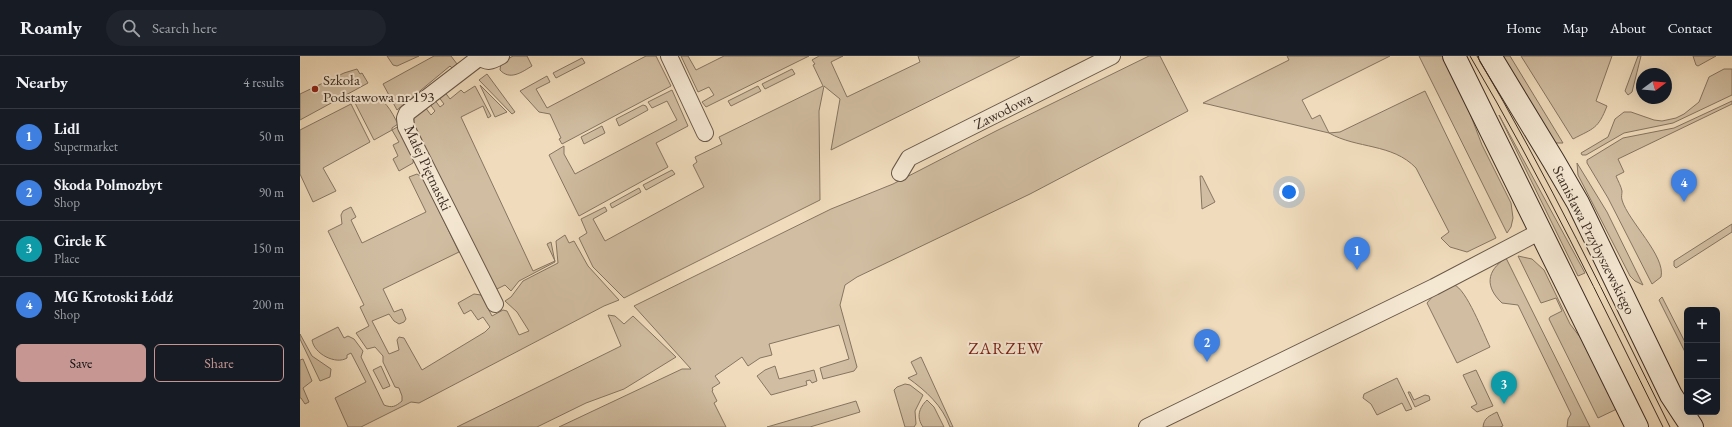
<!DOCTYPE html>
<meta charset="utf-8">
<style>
body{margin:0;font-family:"EB Garamond",serif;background:#20242c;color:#f1f3f6}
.controls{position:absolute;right:12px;bottom:12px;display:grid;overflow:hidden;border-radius:6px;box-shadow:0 4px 16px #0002}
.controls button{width:36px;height:36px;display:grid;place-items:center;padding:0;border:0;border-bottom:1px solid #363941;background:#171b24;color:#f1f3f6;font:20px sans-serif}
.compass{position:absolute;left:1336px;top:12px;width:36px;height:36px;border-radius:50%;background:#171b24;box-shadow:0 4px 16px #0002;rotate:74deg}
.you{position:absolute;left:989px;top:136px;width:14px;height:14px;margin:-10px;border:3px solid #fff;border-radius:50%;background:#1a73e8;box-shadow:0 0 0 6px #1a73e833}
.badge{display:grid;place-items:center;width:26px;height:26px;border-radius:50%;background:#c59692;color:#fff;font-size:13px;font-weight:700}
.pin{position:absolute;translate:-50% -33px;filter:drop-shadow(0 1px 2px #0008)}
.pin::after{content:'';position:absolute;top:21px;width:14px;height:12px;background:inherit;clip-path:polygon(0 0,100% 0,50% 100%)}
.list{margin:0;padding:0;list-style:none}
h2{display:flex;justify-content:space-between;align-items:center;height:52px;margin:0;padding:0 16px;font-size:17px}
h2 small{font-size:13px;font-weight:400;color:#9ea1a6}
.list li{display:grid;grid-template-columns:26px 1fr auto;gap:12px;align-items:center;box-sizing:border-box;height:56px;padding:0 16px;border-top:1px solid #363941}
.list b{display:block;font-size:15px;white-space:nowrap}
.list p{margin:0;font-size:13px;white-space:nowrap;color:#9ea1a6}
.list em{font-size:13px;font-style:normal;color:#9ea1a6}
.actions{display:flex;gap:8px;padding:12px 16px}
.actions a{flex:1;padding:9px 0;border:1px solid #c59692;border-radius:6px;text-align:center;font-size:14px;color:#c59692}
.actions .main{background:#c59692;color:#111}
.icon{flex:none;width:22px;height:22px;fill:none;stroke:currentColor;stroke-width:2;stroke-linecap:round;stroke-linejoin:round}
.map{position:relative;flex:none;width:1432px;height:371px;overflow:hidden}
header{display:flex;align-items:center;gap:24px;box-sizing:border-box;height:56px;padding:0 20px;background:#171b24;border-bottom:1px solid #363941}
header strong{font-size:19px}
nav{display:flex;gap:22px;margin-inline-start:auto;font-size:14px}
.search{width:280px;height:36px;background:#20242c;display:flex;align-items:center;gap:10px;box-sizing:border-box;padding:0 14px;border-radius:22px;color:#9ea1a6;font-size:15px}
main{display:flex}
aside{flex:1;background:#171b24}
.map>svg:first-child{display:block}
.green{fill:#d1bea2;stroke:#867562}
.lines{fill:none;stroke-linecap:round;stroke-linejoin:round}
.street-casing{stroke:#685849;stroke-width:18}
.secondary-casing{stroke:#3b2c23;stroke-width:24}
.street{stroke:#f5e8d3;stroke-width:16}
.secondary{stroke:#f5e8d3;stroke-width:22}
.tram{stroke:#3b2c23;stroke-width:1}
.poi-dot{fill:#8f2418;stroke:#f5e8d3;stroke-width:1.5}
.labels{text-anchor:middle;stroke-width:4;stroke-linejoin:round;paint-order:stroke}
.poi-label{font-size:15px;fill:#3b2c23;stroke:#f5e8d3;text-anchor:start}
.street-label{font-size:15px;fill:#3b2c23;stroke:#f5e8d3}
.quarter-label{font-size:17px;letter-spacing:1px;fill:#7a1f14;stroke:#f5e8d3}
</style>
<header>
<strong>Roamly</strong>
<div class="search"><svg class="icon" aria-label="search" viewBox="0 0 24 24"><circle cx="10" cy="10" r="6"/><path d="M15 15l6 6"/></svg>Search here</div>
<nav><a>Home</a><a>Map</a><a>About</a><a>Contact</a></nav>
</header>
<main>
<aside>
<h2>Nearby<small>4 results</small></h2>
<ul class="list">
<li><span class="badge" style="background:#3f7fe0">1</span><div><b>Lidl</b><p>Supermarket</p></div><em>50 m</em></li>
<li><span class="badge" style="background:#3f7fe0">2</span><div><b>Skoda Polmozbyt</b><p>Shop</p></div><em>90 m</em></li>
<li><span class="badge" style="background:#0f9aa8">3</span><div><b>Circle K</b><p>Place</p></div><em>150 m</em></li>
<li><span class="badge" style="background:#3f7fe0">4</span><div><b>MG Krotoski Łódź</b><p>Shop</p></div><em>200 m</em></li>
</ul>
<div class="actions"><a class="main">Save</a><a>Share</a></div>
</aside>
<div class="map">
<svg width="1432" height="371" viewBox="0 0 1432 371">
<rect width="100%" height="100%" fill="#f0dcbc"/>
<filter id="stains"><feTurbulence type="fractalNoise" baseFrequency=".005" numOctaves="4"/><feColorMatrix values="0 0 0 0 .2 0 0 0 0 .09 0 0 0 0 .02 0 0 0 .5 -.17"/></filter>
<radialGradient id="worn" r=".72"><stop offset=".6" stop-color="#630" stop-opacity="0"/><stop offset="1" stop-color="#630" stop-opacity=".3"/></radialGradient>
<!-- green -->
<g class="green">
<path d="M87 0H119L97 10 93 9Z"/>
<path d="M134 0H151L157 8 152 12 150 10 97 54 83 28Z"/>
<path d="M213 0H227L232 10C222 16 210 25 200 14L201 7Z"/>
<path d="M346 0H356L371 30 262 88 259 83 261 82 250 58 239 56 220 35 247 20 250 26 236 33 247 52Z"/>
<path d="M381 0H388L396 14 424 0H509L406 51 402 46 414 39 409 31 398 36Z"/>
<path d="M519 0H543L531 6 547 41 620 6 618 0H720L531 94 540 43 524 30 519 55 520 144 324 242 293 211 279 182 287 177 281 163 305 151 307 155 293 163 305 185 404 131 393 109 397 106 395 101 422 88 419 81 523 30 513 9 515 8 512 4Z"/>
<path d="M849 0H860L888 55 730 138 557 221 545 229 540 249 557 311 554 315 523 323 520 312 549 303 539 269 469 288 472 299 460 302 448 310 442 301 415 320 420 327 412 332 413 334 412 335 417 345 414 347 426 371H259L382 313H391L334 250 531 153 593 128 696 75Z"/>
<path d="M987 0H1090L1002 44 1012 63 1020 59 1029 77 1040 76 1125 35 1196 182 1167 196 1150 191 1141 182 1149 176 1116 112C1092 87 1057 93 1029 77L903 47 989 4Z"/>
<path d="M1119 0H1144L1161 34 1182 89 1211 147 1213 162 1211 171 1207 177Z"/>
<path d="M1200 0H1210L1263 87H1255Z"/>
<path d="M1221 0H1312L1296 45 1307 50C1298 73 1294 72 1273 83Z"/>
<path d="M1338 0H1341L1332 36 1328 39 1325 35Z"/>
<path d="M1393 0H1416L1398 10 1396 9Z"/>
<path d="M282 2 285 7 256 22 253 17Z"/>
<path d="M57 13 60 18 62 17 68 27 0 64V38L44 17Z"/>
<path d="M492 13 495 18 465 33 462 28Z"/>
<path d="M1424 13H1432V39L1373 67 1324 77 1286 99H1282L1281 97 1308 81 1315 63 1324 56H1331L1354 64 1362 65 1376 62 1384 58 1399 46 1409 21Z"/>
<path d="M187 18 215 56 212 58 179 24Z"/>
<path d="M180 29 207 56 195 61Z"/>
<path d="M175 30 191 60 188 62 183 50 161 61 233 215 255 205 247 188 251 186 255 206 219 225 211 235 205 229 195 234 114 71V61L125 51 131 59 135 55 129 47 134 43 140 51 144 48 138 40 144 35 150 43 161 34 164 37Z"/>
<path d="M458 30 461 35 431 50 428 45Z"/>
<path d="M372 34 388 70 356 87 368 111 279 160 249 99 264 90V98L275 118 377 64 367 45 352 52 348 46Z"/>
<path d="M68 39C85 41 91 55 98 68L92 72V74L99 70 114 100 113 107 99 115 93 103 98 100 93 89 99 86 92 74 74 84 54 45Z"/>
<path d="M1432 45V48L1318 103 1324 116 1316 120C1318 125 1321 130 1322 135 1322 138 1321 141 1322 144 1328 165 1366 200 1361 221L1352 228 1308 142 1287 107V104L1323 82 1374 72Z"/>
<path d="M51 48 70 86 23 112 36 135 13 146 0 118V74Z"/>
<path d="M343 49 346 50 348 54 319 70 316 63Z"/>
<path d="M1199 59 1285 217 1278 220Z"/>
<path d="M302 70 305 77 284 88 281 81Z"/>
<path d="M1277 107 1307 156 1343 229 1335 225 1330 220 1278 119Z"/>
<path d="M372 114 375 118 346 134 343 129Z"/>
<path d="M117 118 123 122 159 196 83 233 94 256 102 253 106 263 104 266 99 268 94 265 89 258 72 265 89 298 99 294 97 284 99 281 104 282 122 314 185 276 190 271 183 261 178 264 171 254 164 258 158 247 174 238 181 239 192 260 203 254 207 255 219 279 229 275 217 256 205 245 211 241 223 225 258 207 256 185 265 179 269 187 274 185 288 210 319 244 304 250 119 347 111 346 61 371H48L35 342 66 326 51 297 47 299V302C36 309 14 298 12 284L38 271 44 282 48 280 54 283 63 295 61 301 84 349C92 352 95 351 102 345V340L99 332 95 331 83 306V300L75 291 67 293 56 277 69 270 60 251 64 249 28 175 42 168 41 159 43 155 51 151 56 161 51 164 62 187 126 156 109 121Z"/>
<path d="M900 120H902L915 146 902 153Z"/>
<path d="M339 132 341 136 312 152 310 148Z"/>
<path d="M1432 168V176L1376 212 1374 210V205Z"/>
<path d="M1218 200 1232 203 1244 214 1270 268 1289 293 1319 352 1298 362 1249 263 1250 261 1262 255 1256 242 1241 247Z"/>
<path d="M1206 202 1290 371H1267L1268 363 1271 358 1218 249 1202 247C1185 231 1186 215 1206 202Z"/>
<path d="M1154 229C1166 232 1184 279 1190 291L1157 307 1127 247 1133 240Z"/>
<path d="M1362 241 1387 290V300L1359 244Z"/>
<path d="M308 259 315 260 324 268 333 260 376 301 324 333 286 347 237 371H157L321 290Z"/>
<path d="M0 278 12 300 31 313 30 321 20 325 0 283Z"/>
<path d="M621 301 653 371H650C642 349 626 335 608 322L617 318 611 306Z"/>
<path d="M3 303 12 325 3 332 9 346 5 348 1 342H0V304Z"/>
<path d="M81 310 90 330 83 333 73 314Z"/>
<path d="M475 310 479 323 514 314 517 325 512 327 510 324 506 325 507 329 471 339 457 320 465 314Z"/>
<path d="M1176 314 1193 350 1177 356 1171 351 1177 348 1163 319Z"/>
<path d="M1097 322 1112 353 1106 355 1102 347 1077 359 1071 348 1063 342 1064 338Z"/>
<path d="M605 328 610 329 623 339 615 355 616 368 614 371H605L594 334 597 331Z"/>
<path d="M1108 336H1110L1114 344 1125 339 1129 340 1130 344 1115 351Z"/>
<path d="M627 344 634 351 644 371H623C616 361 619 352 627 344Z"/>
<path d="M556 345 560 356 510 371H467Z"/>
<path d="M1197 356 1203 370 1200 371H1183C1184 362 1189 360 1197 356Z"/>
</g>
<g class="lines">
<!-- street casing -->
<g class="street-casing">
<g id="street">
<path d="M179 0C187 8 192 5 201 0"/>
<path d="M369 0 405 77"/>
<path d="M180 1 107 57 105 62 106 71 195 248"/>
<path d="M600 117 609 102 812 0"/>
<path d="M847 371 1134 231 1241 175"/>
</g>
</g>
<!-- secondary casing -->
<g class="secondary-casing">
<g id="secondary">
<path d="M1154 0 1337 371"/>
<path d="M1190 0 1253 104 1278 147 1371 339 1392 371"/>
</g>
</g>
<!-- street -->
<use href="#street" class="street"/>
<!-- secondary -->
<use href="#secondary" class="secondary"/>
<!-- tram -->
<g class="tram">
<path d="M1170 0C1241 120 1301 246 1363 371"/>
<path d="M1177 0C1248 120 1308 246 1370 371"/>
</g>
</g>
<!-- markers -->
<circle class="poi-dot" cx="15" cy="33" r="4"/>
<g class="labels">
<!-- poi labels -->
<g class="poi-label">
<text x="23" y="29">Szkoła<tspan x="23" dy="17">Podstawowa nr 193</tspan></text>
</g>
<!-- street labels -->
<g class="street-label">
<text transform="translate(703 55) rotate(-27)" y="5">Zawodowa</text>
<text transform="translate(128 112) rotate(65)" y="5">Małej Piętnastki</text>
<text transform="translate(1294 184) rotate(63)" y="5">Stanisława Przybyszewskiego</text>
</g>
<!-- quarter labels -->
<g class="quarter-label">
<text x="706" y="298">ZARZEW</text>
</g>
</g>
<rect width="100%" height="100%" filter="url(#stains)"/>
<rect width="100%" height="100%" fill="url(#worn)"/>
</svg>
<div class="controls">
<button>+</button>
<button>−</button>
<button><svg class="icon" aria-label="layers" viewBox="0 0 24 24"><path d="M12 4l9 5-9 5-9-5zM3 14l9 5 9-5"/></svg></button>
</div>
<svg class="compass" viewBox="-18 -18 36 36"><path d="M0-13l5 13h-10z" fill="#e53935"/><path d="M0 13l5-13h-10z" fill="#9ea1a6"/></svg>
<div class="you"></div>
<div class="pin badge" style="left:1057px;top:214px;background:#3f7fe0">1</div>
<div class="pin badge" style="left:907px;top:306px;background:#3f7fe0">2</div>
<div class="pin badge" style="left:1204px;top:348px;background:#0f9aa8">3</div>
<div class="pin badge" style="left:1384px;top:146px;background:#3f7fe0">4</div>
</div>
</main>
